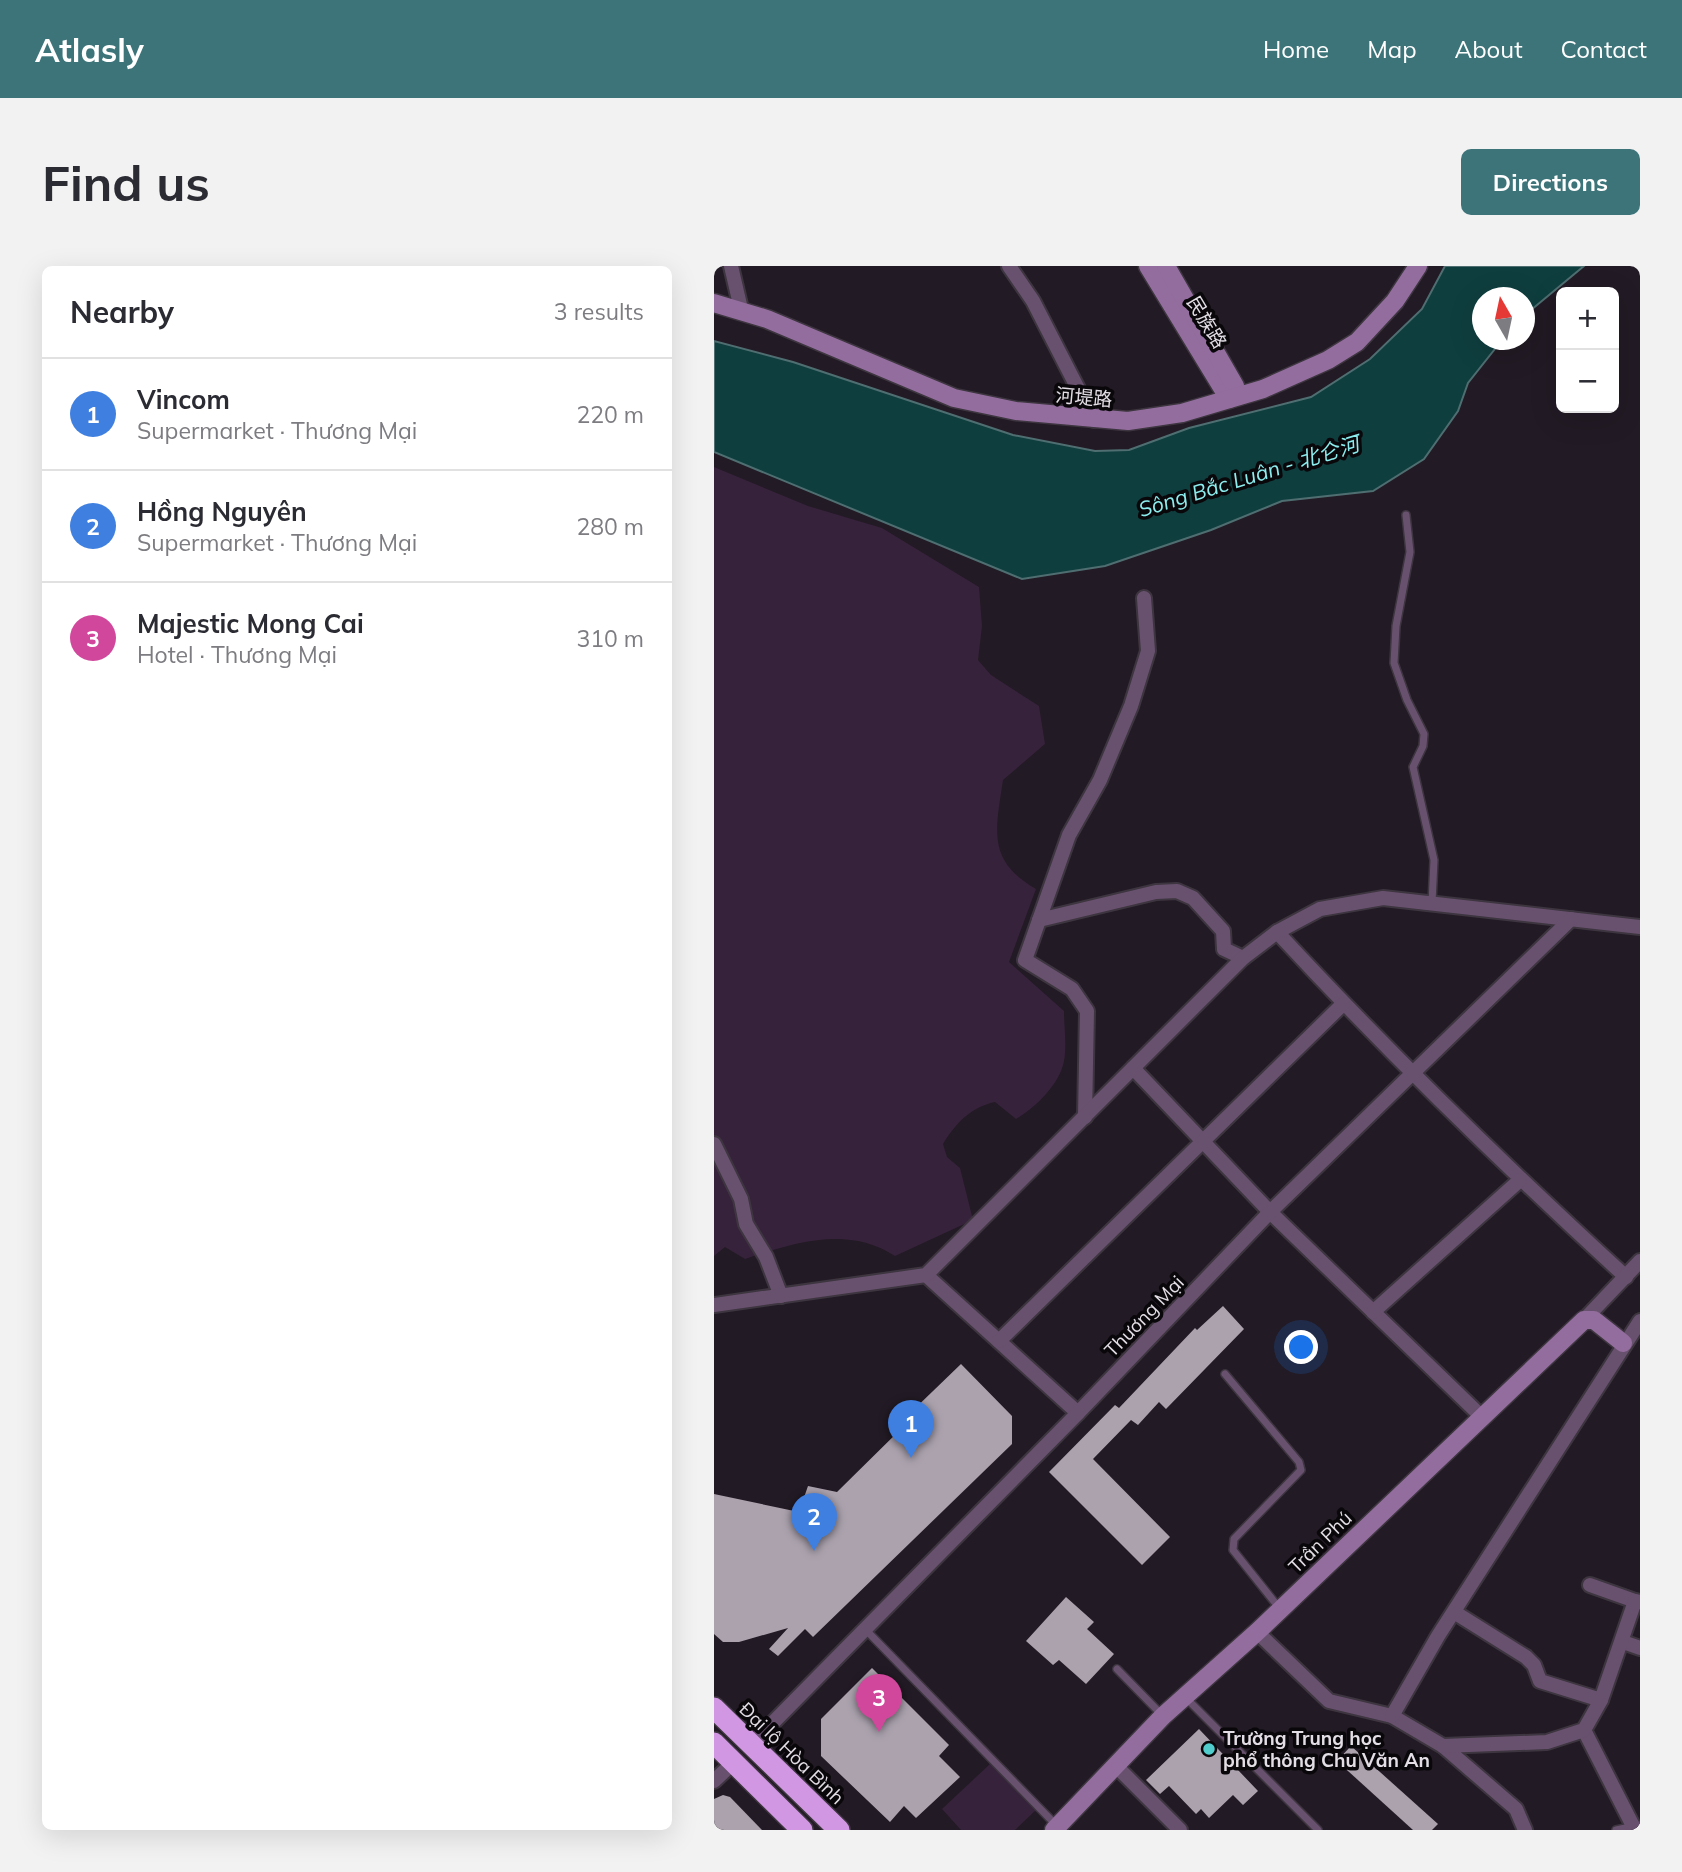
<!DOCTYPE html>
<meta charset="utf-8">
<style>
body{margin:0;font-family:Mulish,"Noto Sans SC",sans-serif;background:#f2f2f3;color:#2b2b33}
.controls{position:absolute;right:21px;top:21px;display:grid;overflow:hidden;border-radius:10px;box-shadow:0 7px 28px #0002}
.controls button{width:63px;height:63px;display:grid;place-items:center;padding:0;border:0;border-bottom:2px solid #e1e1e2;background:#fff;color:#2b2b33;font:35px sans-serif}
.compass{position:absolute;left:758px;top:21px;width:63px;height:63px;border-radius:50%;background:#fff;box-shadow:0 7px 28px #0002;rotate:351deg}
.you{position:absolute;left:588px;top:1082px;width:24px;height:24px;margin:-18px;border:5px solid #fff;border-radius:50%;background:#1a73e8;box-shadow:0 0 0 10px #1a73e833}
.badge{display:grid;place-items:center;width:46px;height:46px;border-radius:50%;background:#3d7479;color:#fff;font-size:23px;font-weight:700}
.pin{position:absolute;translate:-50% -58px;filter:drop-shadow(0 2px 4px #0008)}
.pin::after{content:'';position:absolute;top:37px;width:24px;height:21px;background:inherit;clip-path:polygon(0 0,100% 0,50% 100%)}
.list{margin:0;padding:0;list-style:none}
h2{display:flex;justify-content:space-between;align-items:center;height:91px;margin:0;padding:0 28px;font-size:30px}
h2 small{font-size:23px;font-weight:400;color:#7c7c81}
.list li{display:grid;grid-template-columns:46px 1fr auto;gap:21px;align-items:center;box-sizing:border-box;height:112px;padding:0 28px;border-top:2px solid #e1e1e2}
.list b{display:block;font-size:26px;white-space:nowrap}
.list p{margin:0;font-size:23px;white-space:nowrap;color:#7c7c81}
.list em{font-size:23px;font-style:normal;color:#7c7c81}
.map{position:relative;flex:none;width:926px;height:1564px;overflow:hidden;border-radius:10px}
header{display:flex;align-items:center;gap:42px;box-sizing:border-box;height:98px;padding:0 35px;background:#3d7479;color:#fff}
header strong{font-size:33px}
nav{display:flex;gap:38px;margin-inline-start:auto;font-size:24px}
.intro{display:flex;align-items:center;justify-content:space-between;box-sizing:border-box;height:168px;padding:0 42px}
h1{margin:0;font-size:49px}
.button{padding:18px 32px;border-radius:10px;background:#3d7479;color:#fff;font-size:24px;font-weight:700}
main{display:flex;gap:42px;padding:0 42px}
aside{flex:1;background:#fff;border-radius:10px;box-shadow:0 7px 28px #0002}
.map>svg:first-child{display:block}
.green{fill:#36223b}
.water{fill:#0f3e3f;stroke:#4f6e71;stroke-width:2}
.building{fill:#aba2ae}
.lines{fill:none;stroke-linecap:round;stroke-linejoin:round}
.lane-casing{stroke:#3d353f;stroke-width:10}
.street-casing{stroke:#3d353f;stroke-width:18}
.secondary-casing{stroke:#3d353f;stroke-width:21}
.highway-casing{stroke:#3d353f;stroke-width:24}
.lane{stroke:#68516e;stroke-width:7}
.street{stroke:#68516e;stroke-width:14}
.secondary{stroke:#926d9d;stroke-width:18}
.highway{stroke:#d197e2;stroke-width:21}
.poi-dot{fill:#52cdce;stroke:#09070a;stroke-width:2.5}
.labels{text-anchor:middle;stroke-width:7;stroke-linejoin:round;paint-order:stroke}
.street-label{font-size:19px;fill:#e3dee5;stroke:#09070a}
.poi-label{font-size:19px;font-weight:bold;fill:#e3dee5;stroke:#09070a;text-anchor:start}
.water-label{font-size:21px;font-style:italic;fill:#8cedee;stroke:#09070a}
</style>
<header>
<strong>Atlasly</strong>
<nav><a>Home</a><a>Map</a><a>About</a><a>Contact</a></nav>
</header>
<div class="intro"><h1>Find us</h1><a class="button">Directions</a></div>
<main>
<aside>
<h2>Nearby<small>3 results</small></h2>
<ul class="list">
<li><span class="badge" style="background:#3f7fe0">1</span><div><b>Vincom</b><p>Supermarket · Thương Mại</p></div><em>220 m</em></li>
<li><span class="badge" style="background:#3f7fe0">2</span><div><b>Hồng Nguyên</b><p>Supermarket · Thương Mại</p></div><em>280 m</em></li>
<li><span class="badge" style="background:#d1479c">3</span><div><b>Majestic Mong Cai</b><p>Hotel · Thương Mại</p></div><em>310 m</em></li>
</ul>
</aside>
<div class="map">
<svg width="926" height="1564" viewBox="0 0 926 1564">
<rect width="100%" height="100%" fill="#221a24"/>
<!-- green -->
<g class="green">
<path d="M0 201 94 240 168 262 265 321 268 360 264 394 277 409 325 440 331 478 289 514C282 563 272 594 322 623L295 696 350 745C350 761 353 779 350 795 346 818 321 842 302 853L281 836C257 841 242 857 229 878L233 891 246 902 259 954 181 990C133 959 80 977 31 993L11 981 0 990Z"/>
<path d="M277 1497 322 1544 301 1564H247L228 1543Z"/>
</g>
<!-- water -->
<path class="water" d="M731 0H870L811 49 810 32H768V74H788L754 117 744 145 710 193 659 225 568 235 497 264 391 300 308 313 0 186V75L79 96 299 169 381 185 415 184 475 162 597 131 656 93 708 43Z"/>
<!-- building -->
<g class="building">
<path d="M509 1040 530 1063 452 1143 445 1136 424 1159 417 1154 379 1193 456 1271 428 1299 335 1206 401 1139 405 1142 481 1062 483 1064Z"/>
<path d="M247 1098 298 1150V1178L99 1371 91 1363 64 1390 55 1383 74 1362 25 1376H9L0 1368V1228L85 1246 94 1220 123 1226 193 1157 190 1153Z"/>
<path d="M352 1331 380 1356 373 1363 400 1388 372 1418 345 1394 339 1399 312 1375Z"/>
<path d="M158 1402 235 1479 225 1490 246 1511 202 1552 190 1540 176 1556 107 1490V1453Z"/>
<path d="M485 1463 544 1525 529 1539 519 1529 495 1552 487 1543 482 1548 455 1520 446 1528 432 1514Z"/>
<path d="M637 1480 724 1558 718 1564H699L623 1495Z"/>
<path d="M9 1529 16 1531 48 1564H0V1533Z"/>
</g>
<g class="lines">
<!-- lane casing -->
<g class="lane-casing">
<g id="lane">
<path d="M692 249 696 286 682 360 680 397 693 434 710 468 709 480 699 501 720 594 718 637"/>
<path d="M511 1108 585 1196 587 1204 520 1273 519 1284 566 1343"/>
<path d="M151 1363 343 1560"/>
<path d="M403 1403 449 1450"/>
<path d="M471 1431 604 1564"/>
<path d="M902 1564 926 1559"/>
</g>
</g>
<!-- street casing -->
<g class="street-casing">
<g id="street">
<path d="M17 0 27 43"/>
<path d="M295 0 319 35 380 154"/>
<path d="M325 654 442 626 463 625 479 632 509 665 510 683 529 692"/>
<path d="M563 666C674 786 791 900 912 1011"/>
<path d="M419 802 556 946 768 1151"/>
<path d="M371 851 373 745 358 723 311 694 355 569 386 514 417 440 434 385 430 332"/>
<path d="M0 878 27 933 32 958 52 991 67 1030"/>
<path d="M212 1009 364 1147"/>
<path d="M0 1039 212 1009 529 692 563 666 606 643 669 632 926 661"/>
<path d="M659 1046 806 914"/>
<path d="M870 1054 926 995"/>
<path d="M285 1075 629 738"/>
<path d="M876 1319 921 1335"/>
<path d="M740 1346 812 1391 820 1399 826 1415 887 1434"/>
<path d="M543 1366 615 1435 678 1450 729 1480 802 1543 811 1564"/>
<path d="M909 1376 926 1382"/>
<path d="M678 1450 724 1370 926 1055"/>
<path d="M870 1464 919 1560"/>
<path d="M37 1479 364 1147 556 946 857 653"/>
<path d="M729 1480 833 1476 870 1464 887 1434 921 1335 926 1336"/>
<path d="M403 1501 466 1564"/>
<path d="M0 1515 20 1496"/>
</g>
</g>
<!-- secondary casing -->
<g class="secondary-casing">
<g id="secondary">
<path d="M434 0 515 133"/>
<path d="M452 0 521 120"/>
<path d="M0 37 53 53 240 132 302 145 414 155 468 147 549 123 614 94 643 76 681 35 704 0"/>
<path d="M340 1564 449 1450 543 1366 870 1054H880L909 1077"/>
</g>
</g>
<!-- highway casing -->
<g class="highway-casing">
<g id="highway">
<path d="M0 1442 125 1564"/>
<path d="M0 1477 88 1564"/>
</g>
</g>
<!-- lane -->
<use href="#lane" class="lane"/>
<!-- street -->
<use href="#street" class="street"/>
<!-- secondary -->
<use href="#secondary" class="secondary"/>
<!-- highway -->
<use href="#highway" class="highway"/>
</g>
<!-- markers -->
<circle class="poi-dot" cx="495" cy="1483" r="7"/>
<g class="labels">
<!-- street labels -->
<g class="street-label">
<text transform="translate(493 56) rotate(59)" y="7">民族路</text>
<text transform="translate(370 131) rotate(5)" y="7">河堤路</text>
<text transform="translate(430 1050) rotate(-46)" y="7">Thương Mại</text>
<text transform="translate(606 1276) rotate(-44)" y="7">Trần Phú</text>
<text transform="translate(78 1487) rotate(44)" y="7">Đại lộ Hòa Bình</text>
</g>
<!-- poi labels -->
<g class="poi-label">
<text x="509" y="1479">Trường Trung học<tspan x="509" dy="22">phổ thông Chu Văn An</tspan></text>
</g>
<!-- water labels -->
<g class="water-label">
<text transform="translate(535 211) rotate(-17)" y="7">Sông Bắc Luân - 北仑河</text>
</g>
</g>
</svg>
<div class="controls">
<button>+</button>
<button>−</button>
</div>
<svg class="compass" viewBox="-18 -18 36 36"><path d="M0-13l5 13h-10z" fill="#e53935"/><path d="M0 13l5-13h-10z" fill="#7c7c81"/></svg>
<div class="you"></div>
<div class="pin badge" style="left:197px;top:1192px;background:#3f7fe0">1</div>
<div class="pin badge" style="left:100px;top:1285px;background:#3f7fe0">2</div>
<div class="pin badge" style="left:165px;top:1466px;background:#d1479c">3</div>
</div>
</main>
